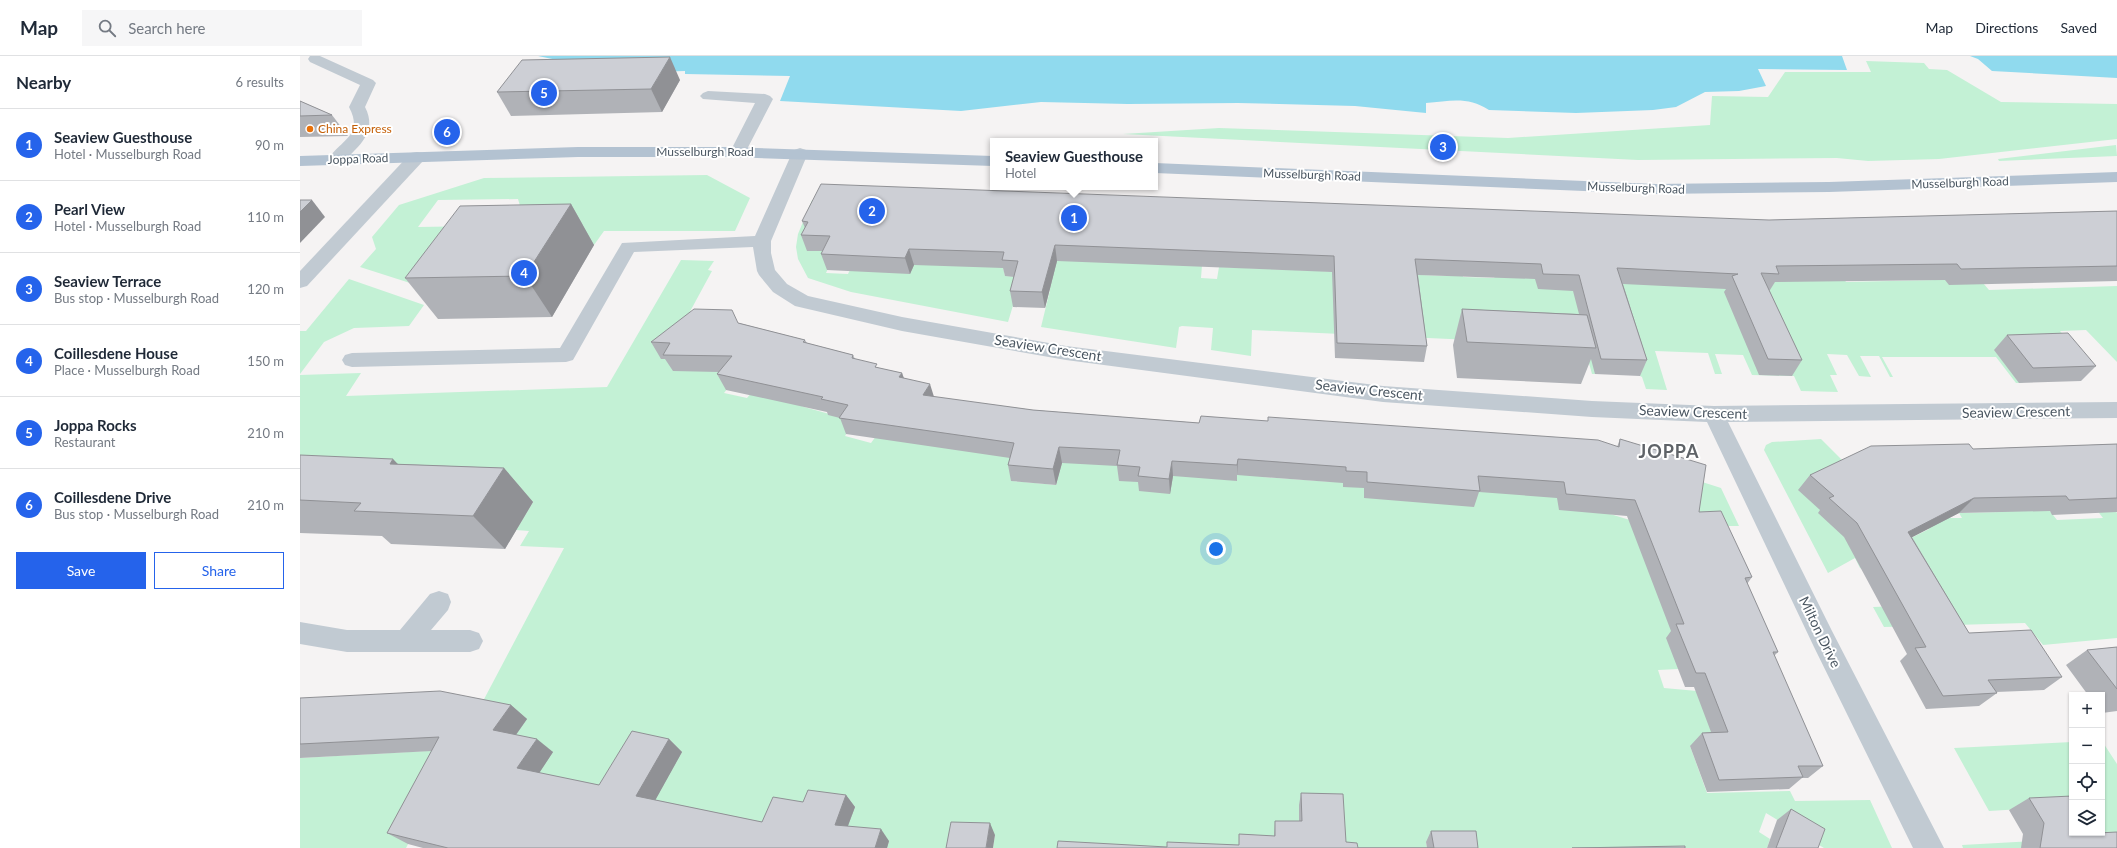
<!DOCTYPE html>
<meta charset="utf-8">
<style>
body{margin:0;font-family:Lato,sans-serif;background:#f6f6f7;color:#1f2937}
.controls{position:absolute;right:12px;bottom:12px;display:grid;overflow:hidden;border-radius:0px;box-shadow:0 1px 3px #0004}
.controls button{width:36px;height:36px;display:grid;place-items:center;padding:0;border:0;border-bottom:1px solid #e0e1e3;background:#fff;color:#1f2937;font:20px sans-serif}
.you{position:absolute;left:916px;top:493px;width:14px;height:14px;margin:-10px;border:3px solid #fff;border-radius:50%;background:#1a73e8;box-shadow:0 0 0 6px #1a73e833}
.badge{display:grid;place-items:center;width:26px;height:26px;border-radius:50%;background:#2563eb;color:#fff;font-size:13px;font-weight:700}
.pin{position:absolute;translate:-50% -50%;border:2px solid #fff;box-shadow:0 1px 4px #0006}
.popup{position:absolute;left:690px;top:82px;width:168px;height:52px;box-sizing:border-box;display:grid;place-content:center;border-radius:0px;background:#fff;filter:drop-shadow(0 1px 3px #0005);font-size:13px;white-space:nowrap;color:#747a83}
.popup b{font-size:15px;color:#1f2937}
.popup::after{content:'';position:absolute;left:50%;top:100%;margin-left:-8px;border:8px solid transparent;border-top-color:#fff}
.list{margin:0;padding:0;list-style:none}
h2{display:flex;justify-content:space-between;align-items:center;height:52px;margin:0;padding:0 16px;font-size:17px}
h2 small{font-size:13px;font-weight:400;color:#747a83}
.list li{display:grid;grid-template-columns:26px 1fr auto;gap:12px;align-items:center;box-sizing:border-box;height:72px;padding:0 16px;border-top:1px solid #e0e1e3}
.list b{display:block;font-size:15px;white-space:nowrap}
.list p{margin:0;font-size:13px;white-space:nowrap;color:#747a83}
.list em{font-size:13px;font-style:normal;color:#747a83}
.actions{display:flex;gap:8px;padding:12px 16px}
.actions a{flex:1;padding:9px 0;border:1px solid #2563eb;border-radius:0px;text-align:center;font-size:14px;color:#2563eb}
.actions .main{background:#2563eb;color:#fff}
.icon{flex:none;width:22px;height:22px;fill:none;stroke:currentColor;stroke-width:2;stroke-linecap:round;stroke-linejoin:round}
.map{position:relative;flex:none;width:1817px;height:792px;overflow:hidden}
header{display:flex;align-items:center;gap:24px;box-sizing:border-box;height:56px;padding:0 20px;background:#fff;border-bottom:1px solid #e0e1e3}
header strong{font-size:19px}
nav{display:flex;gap:22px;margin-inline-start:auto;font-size:14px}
.search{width:280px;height:36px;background:#f6f6f7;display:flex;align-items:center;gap:10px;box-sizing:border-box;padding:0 14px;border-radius:0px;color:#747a83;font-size:15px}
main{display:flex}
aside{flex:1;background:#fff}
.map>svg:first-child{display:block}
.green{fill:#c3f1d5}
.water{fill:#90daee}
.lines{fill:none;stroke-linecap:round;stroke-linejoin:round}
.minor{fill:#c1cad2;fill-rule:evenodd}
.major{fill:#b3c2d1;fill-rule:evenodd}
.wall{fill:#b0b2b7}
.shaded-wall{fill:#909195}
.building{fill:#cdcfd5;stroke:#909195}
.food-dot{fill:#e8710a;stroke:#fff;stroke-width:1.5}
.labels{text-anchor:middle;stroke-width:4;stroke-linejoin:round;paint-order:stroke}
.far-food-label{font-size:12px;fill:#c56008;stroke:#fff;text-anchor:start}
.far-street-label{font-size:12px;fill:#4a5661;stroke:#fff}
.street-label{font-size:14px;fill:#4a5661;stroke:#fff}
.district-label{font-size:18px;font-weight:bold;letter-spacing:1px;fill:#5f6368;stroke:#fff}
</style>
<header>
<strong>Map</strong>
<div class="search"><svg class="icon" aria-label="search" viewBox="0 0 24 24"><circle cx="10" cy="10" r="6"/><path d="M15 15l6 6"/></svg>Search here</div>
<nav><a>Map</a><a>Directions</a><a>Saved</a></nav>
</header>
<main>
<aside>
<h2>Nearby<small>6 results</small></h2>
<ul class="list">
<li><span class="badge">1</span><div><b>Seaview Guesthouse</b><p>Hotel · Musselburgh Road</p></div><em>90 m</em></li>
<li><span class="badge">2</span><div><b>Pearl View</b><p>Hotel · Musselburgh Road</p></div><em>110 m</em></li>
<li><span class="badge">3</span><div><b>Seaview Terrace</b><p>Bus stop · Musselburgh Road</p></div><em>120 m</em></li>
<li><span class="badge">4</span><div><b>Coillesdene House</b><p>Place · Musselburgh Road</p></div><em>150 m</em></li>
<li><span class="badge">5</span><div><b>Joppa Rocks</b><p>Restaurant</p></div><em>210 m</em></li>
<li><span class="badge">6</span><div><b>Coillesdene Drive</b><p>Bus stop · Musselburgh Road</p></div><em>210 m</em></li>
</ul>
<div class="actions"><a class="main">Save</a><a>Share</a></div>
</aside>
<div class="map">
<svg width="1817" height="792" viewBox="0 0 1817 792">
<rect width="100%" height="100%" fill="#f5f3f3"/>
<!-- green -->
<g class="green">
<path d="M1566 5 1624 7 1629 13 1647 14 1701 46 1817 48V83L1639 103 1568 105 1537 102 1338 104 823 78 919 72 1208 82 1410 69 1412 40 1468 41 1485 16H1571Z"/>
<path d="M1816 89 1817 100 1699 105 1698 103Z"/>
<path d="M407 119 450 142 435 175H304L294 189 188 190 223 160 218 143 138 144 118 171 181 170 135 235 60 211 76 193 72 181 99 149 184 122Z"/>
<path d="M512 144H527L542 182 526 217 548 218 558 197 617 199 644 210H659L698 188 705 220 721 221 744 204 903 196 901 222 917 223 919 211 1146 220 1160 206 1163 221 1194 222 1238 172 1466 224 1513 178 1546 226 1635 224 1672 214 1689 234 1817 230V306L1786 274 1760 275 1793 313 1719 327H1716L1696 301H1582L1593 321H1590L1579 300H1560L1571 321 1559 320 1547 299 1527 298 1537 319H1530L1538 336 1501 335 1494 320H1492L1452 319 1443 299 1415 298 1422 318H1415L1408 297 1355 295 1367 334 1346 333 1342 321 1340 320 1329 286 1295 318H1292L1284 289 952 274 951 300 911 294 913 272 882 270 879 271 876 292 741 271 750 234 718 233 708 266 551 236 508 222 498 203 496 191 498 178Z"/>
<path d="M381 204 414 205 408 214 412 215 374 285 462 290 424 337 447 342 457 330 504 351 555 365 545 380 571 387 579 376 717 371 712 425 756 429 762 406 880 382 936 425 942 379 963 421 1033 426 1034 408 1064 432V441L1169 391 1307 457 1333 465 1396 424 1421 432 1439 470H1411L1441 536 1378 613 1358 614 1364 632 1474 642 1416 689 1390 690 1407 737 1490 735 1495 745 1570 744 1592 792H1524L1466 757 1459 776 1470 783 1467 792H1170L1126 786 1127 792H1042L999 777 974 792H693L695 779 655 792H587L589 785 539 792 314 741 150 708 106 792H0V702L126 695 182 647 264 492 220 490 229 475 216 474 233 446 0 427V319L61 317 46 340 307 331Z"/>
<path d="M49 223 124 249 109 270 54 272 24 286 0 318V275H6Z"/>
<path d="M1521 383 1549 411 1573 501 1629 473 1614 449 1645 462H1662L1659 457 1702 456 1739 441 1757 464 1803 462 1776 427H1793L1817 457V582L1743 589 1725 567 1584 571 1573 551 1629 549 1560 512 1555 502 1528 517 1464 394 1466 389 1472 386Z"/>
<path d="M1802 685 1817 708V792H1663L1662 789 1772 783 1754 751 1689 755 1654 692 1772 686V777H1802Z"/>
</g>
<!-- water -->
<g class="water">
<path d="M238 0H1542L1547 14 1458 13 1466 30 1439 35 1405 36 1376 51 1353 54 1276 57 1189 54C1168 40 1150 45 1126 47V57L1055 50 938 47 828 48 741 46 661 55 480 45 490 20 385 18V15L320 17Z"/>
<path d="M1670 0H1817V22L1692 15 1678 3Z"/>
</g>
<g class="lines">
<!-- minor -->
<g class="minor">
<path d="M10 0H20L73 24 76 27 65 51C78 76 59 90 42 107H30L28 103C41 84 64 79 49 51L60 29 10 6 8 3Z"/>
<path d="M408 35 465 38 470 40 473 43 444 99H432L430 96 455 47 403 43 400 40 403 37Z"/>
<path d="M500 92 506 94 508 97 471 185V197L475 214 487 228 508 240 602 261 766 290 1083 330 1292 345 1414 350 1817 346V362L1428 366 1532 575 1644 792H1613L1514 591 1407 366 1292 361 1083 346 766 304 602 275 495 250 473 236 459 219 457 215 453 191 334 196 273 304 266 306 52 311 45 309 42 304 45 299 52 297 260 292 322 187 455 180 492 97 494 94Z"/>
<path d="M117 96 123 97 125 101 123 105 7 230 0 232V215L111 97Z"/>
<path d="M139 535 148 538 151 546 148 554 131 574H170L179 577 183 585 179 593 170 596H47L0 588V566L47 574H100L130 538Z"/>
</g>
<!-- major -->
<g class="major">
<path d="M278 91H429L693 100V110L429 101H278L0 110V100Z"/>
<path d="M855 107 1356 128 1529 126 1817 116V126L1529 136 1356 138 855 117Z"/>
</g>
</g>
<!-- wall -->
<g class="wall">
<path d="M380 24 362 56 211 60 197 36Z"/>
<path d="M0 45 32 59 48 80 0 81Z"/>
<path d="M271 148 294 189 252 261 138 263 105 222Z"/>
<path d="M1817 155V225L1649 229 1645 224 1475 226 1470 234H1469L1502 304 1492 320 1459 319 1424 236 1426 233 1323 228 1347 304 1340 320 1295 318 1291 303 1281 328 1157 322 1153 289 1162 253 1279 258 1273 235 1238 233 1235 223 1118 219 1127 290 1124 306 1035 302 1032 216 757 205 745 252 713 251 710 235 714 221 705 220 703 212 614 209 610 218 527 214 521 198 523 195H507L501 179 505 172 502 165 1469 164Z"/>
<path d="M439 267 505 284 507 287 553 299 555 303 579 312 602 317 604 322 634 341 733 354 899 367 1317 391 1320 383 1399 456 1452 521 1447 528 1478 596 1474 600 1523 710 1508 722H1502L1489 733 1407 736 1390 690 1402 677 1411 676 1394 631H1385L1366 582 1371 575 1327 460 1259 454 1257 442 1179 436 1174 451 1064 442V432L1043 431V427L937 419V425L873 420 870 438 839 435 838 426 819 425 817 410 762 407 756 429 711 425 708 409 710 402 546 378 540 362 528 359 527 356 426 334 417 318 419 316 373 315 365 303H361L351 286Z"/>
<path d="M1707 279 1796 310 1781 325 1719 327 1694 294Z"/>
<path d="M1817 388V456L1752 459 1750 455 1659 457 1612 481 1669 577 1762 621 1744 634 1696 636 1697 637 1679 650 1626 653 1600 605 1607 598 1544 481 1518 457 1520 454 1498 434 1510 419 1673 393Z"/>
<path d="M0 399 98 408 204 412 233 446 205 493 91 488 82 480 0 477Z"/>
<path d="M1817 591V655L1802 657V639H1788L1766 609 1787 594Z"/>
<path d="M0 642 211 649 227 663 216 679 253 696 239 717 299 729 369 683 382 696 355 744 462 766 503 746 546 739 555 751 548 770 589 785 587 792H123L108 788 87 777 132 695 0 702Z"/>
<path d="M1001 737 1046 786 1058 792H1127L1126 786 1131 775 1178 792 867 791 939 789V778L974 780 975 765H999V749Z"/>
<path d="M1729 742 1798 777 1817 792H1721L1723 778 1709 754Z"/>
<path d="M1491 753 1518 792H1467L1477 764Z"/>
</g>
<!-- shaded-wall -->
<g class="shaded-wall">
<path d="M370 1 380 24 362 56 351 33Z"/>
<path d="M12 144 25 161 0 187V156Z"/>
<path d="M271 148 294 189 252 261 225 220Z"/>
<path d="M755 189 757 205 745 252 742 236Z"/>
<path d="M609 193 614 209 610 218 605 202Z"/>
<path d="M602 317 607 333 599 321Z"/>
<path d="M630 328 635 344 623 339Z"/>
<path d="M759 391 762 407 756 429 753 413Z"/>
<path d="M93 403 127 438 90 408Z"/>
<path d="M938 403 937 419V425V409Z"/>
<path d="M872 405 873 420 870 438 869 423Z"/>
<path d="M204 412 233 446 205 493 173 460Z"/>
<path d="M1674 442 1659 457 1595 490 1608 476Z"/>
<path d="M211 649 227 663 210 687 193 674Z"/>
<path d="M237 683 253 696 234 725 217 712Z"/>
<path d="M369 683 382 696 351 752 336 740Z"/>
<path d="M546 739 555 751 544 780 535 769Z"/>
<path d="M690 767 695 779 693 792H686Z"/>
<path d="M581 773 589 785 587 792H575Z"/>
</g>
<!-- building -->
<g class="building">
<path d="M370 1 351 33 197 36 222 4Z"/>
<path d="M0 45 32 59 0 60Z"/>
<path d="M521 128 1469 164 1817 155V210L1661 213 1657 208 1476 210 1479 218 1461 217 1502 304 1468 303 1432 220 1438 218 1317 212 1347 304 1301 303 1279 219 1243 218 1241 208 1115 203 1127 290 1037 287 1034 200 755 189 742 236 710 235 718 205 702 204 704 196 609 193 605 202 521 198 530 180 501 179 508 166 502 165Z"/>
<path d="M0 144H12L0 156Z"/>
<path d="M271 148 225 220 105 222 160 150Z"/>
<path d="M394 253 432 254 438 267 505 284 503 286 553 299 552 302 577 308 575 311 602 317 599 321 630 328 623 339 733 354 899 367 901 360 968 365V361L1298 384 1319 391 1320 383 1406 409 1399 456 1421 455 1452 521 1445 522 1478 596H1473L1523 710H1498L1503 721 1419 724 1402 677 1428 676 1405 617H1396L1376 568H1384L1335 444 1266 438 1264 426 1178 420 1180 435 1067 426V416L1046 415V411L938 403 937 409 872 405 869 423 838 420 840 411 817 409 820 394 759 391 753 413 708 409 714 387 539 362 548 349 521 343 523 341 417 318 432 300 363 299 370 287 351 286Z"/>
<path d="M1162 253 1287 259 1296 292 1167 286Z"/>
<path d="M1768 277 1796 310 1733 312 1707 279Z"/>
<path d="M1669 388 1673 393 1817 388V442L1769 444 1766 440 1674 442 1608 476 1669 577 1731 574 1762 621 1688 624 1697 637 1643 640 1615 592 1626 591 1557 467 1529 442 1534 440 1510 419 1571 390Z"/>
<path d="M0 399 93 403 90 408 204 412 173 460 54 455 61 447 0 444Z"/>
<path d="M1817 591V633L1787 594Z"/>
<path d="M140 635 211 649 193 674 237 683 217 712 299 729 332 675 369 683 336 740 462 766 473 741 503 746 508 734 546 739 535 769 581 773 575 792H148L87 777 139 681 0 688V642Z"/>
<path d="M1001 737 1043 738 1046 786 1057 787 1058 792H1134L1131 775H1176L1178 792H757L758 785 867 791V786L939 789V778L975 780V765H1002Z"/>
<path d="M1772 740V777H1798L1817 776V792H1740L1744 767 1729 742Z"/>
<path d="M1491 753 1525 773 1518 792H1476Z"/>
<path d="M651 766 690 767 686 792H646Z"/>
<path d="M1385 790V792H1272Z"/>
</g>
<!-- markers -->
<circle class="food-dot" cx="10" cy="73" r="4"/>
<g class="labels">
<!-- far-food labels -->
<g class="far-food-label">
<text x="18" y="77">China Express</text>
</g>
<!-- far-street labels -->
<g class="far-street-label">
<text x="405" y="100">Musselburgh Road</text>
<text transform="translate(58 103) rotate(-2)" y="4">Joppa Road</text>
<text transform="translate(1012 119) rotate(2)" y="4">Musselburgh Road</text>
<text transform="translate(1660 127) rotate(-2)" y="4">Musselburgh Road</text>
<text transform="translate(1336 132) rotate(2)" y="4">Musselburgh Road</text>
</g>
<!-- street labels -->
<g class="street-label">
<text transform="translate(748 292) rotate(9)" y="5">Seaview Crescent</text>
<text transform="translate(1069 334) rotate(6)" y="5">Seaview Crescent</text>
<text transform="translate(1393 356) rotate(2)" y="5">Seaview Crescent</text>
<text transform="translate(1716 356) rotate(-1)" y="5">Seaview Crescent</text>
<text transform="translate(1520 576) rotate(64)" y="5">Milton Drive</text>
</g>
<!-- district labels -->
<g class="district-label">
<text x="1369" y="402">JOPPA</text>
</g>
</g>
</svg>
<div class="controls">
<button>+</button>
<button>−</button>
<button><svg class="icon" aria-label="locate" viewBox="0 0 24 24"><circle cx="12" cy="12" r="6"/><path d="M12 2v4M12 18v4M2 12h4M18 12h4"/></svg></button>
<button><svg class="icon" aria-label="layers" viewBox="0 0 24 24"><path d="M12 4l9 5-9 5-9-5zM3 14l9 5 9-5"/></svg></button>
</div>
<div class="you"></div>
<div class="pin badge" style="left:774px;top:162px">1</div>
<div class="popup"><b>Seaview Guesthouse</b>Hotel</div>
<div class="pin badge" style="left:572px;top:155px">2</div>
<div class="pin badge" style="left:1143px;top:91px">3</div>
<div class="pin badge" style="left:224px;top:217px">4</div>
<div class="pin badge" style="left:244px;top:37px">5</div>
<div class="pin badge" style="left:147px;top:76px">6</div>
</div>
</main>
